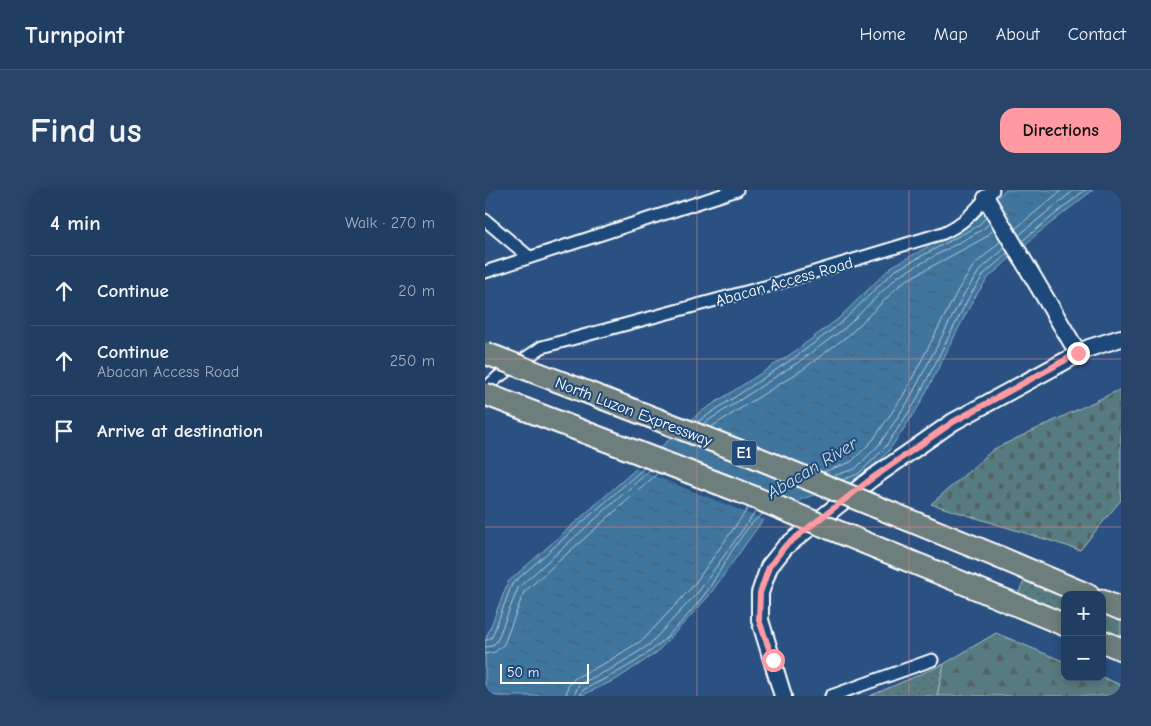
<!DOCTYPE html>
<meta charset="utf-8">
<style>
body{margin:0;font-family:"Comic Neue",sans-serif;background:#284468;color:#f1f3f6}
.controls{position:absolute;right:15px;bottom:15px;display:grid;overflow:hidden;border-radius:10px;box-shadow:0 2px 12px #0003}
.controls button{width:45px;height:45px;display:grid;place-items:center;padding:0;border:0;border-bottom:1px solid #3d5677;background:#203d62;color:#f1f3f6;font:25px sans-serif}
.scale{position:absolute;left:15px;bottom:12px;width:89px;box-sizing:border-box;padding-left:5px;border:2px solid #fff;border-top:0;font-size:14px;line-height:18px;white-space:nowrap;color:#fff;-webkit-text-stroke:4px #1f4a7a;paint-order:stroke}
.stop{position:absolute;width:15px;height:15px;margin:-11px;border:4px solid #ff9aa2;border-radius:50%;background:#fff}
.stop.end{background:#ff9aa2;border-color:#fff;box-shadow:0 1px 5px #0008}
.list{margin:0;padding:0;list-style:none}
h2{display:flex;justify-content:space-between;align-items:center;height:65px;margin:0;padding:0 20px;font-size:21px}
h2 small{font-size:16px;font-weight:400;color:#a2aebe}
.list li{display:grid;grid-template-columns:32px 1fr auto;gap:15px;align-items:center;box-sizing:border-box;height:70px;padding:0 20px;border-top:1px solid #3d5677}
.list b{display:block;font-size:19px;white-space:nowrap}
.list p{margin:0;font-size:16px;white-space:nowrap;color:#a2aebe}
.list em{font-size:16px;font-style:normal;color:#a2aebe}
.icon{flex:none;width:28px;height:28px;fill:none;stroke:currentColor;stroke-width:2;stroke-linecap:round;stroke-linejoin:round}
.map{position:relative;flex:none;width:636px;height:506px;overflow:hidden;border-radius:15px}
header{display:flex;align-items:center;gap:30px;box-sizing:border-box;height:70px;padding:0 25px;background:#203d62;border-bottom:1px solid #3d5677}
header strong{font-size:24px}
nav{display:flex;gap:28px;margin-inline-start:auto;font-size:18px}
.intro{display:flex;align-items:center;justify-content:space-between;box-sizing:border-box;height:120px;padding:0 30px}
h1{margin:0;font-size:35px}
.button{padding:12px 22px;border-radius:15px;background:#ff9aa2;color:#111;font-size:18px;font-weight:700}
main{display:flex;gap:30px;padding:0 30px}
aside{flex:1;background:#203d62;border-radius:15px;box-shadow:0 2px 12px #0003}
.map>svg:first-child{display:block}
.grass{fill:url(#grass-dots);stroke:#abbec0}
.forest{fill:url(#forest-firs);stroke:#abbec0}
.cemetery{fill:url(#cemetery-stones);stroke:#abbec0}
.water{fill:url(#water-ripples);stroke:#8dadc5}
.pier{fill:#2b5182}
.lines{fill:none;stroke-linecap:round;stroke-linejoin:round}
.shore{stroke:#b3c8d8;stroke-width:1}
.street-casing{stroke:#fff;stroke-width:15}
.secondary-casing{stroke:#fff;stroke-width:20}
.highway-casing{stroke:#fff;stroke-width:25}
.street{stroke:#1f4a7a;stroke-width:11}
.secondary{stroke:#1f4a7a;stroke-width:16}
.highway{stroke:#6d7e7c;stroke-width:21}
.highway-bridge-casing{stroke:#fff;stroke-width:25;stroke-linecap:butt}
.highway-bridge{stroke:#6d7e7c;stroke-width:21}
.route{stroke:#ff9aa2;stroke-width:6}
.grid{fill:none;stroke:#e88989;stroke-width:1;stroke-opacity:0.55}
.labels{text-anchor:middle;stroke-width:4;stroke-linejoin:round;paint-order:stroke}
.shield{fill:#1f4a7a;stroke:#bcc9d7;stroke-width:1}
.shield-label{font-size:15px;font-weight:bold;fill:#fff}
.street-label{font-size:16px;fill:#fff;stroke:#1f4a7a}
.water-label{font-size:18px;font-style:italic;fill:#d0dde7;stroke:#1f4a7a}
</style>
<header>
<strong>Turnpoint</strong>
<nav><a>Home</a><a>Map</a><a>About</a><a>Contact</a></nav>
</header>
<div class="intro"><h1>Find us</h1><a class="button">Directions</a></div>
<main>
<aside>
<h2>4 min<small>Walk · 270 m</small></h2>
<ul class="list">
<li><svg class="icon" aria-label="ahead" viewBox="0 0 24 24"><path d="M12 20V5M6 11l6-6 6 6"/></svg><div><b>Continue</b></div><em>20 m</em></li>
<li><svg class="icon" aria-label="ahead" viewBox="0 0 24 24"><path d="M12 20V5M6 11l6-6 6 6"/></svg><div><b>Continue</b><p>Abacan Access Road</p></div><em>250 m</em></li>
<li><svg class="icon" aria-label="arrive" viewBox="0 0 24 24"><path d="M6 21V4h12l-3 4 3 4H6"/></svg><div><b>Arrive at destination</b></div></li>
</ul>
</aside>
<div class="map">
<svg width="636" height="506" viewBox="0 0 636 506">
<defs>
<pattern id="grass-dots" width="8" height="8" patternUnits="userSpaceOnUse" patternTransform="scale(1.25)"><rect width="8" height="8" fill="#577c81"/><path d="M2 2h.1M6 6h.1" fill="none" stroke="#526466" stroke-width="1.8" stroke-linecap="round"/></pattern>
<pattern id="forest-firs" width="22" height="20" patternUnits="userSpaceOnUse" patternTransform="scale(1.25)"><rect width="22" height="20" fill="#577c81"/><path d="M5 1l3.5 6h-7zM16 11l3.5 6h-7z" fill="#526466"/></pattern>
<pattern id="cemetery-stones" width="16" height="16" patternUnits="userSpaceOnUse" patternTransform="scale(1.25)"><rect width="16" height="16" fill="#577c81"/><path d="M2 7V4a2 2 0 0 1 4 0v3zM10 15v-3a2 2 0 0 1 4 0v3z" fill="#526466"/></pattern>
<pattern id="water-ripples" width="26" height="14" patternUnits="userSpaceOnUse" patternTransform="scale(1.25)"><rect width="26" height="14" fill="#41769e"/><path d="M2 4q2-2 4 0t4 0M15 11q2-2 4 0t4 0" fill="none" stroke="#475f71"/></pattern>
</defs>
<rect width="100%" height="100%" fill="#2b5182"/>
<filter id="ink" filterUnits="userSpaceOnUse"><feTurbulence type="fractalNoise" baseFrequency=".02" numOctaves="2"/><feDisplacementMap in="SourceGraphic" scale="10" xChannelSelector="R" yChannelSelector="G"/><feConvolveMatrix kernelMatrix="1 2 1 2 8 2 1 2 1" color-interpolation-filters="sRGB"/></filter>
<g filter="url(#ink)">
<!-- grass -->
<g class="grass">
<path d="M541 387 580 405V426L532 406Z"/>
<path d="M617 419 636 427V450L617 442Z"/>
<path d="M459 474 452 506H385Z"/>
</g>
<!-- forest -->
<path class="forest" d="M511 443 580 472V487H617L636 495V506H452L459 474Z"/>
<!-- cemetery -->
<path class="cemetery" d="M636 199V310L595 360 446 314 509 259Z"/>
<!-- water -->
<path class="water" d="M520 0H608L552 44 503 88 488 110 434 216 403 262 376 289 317 309 277 331 223 407 171 463 132 489 96 506H0V451L23 392 214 223 306 164 353 129 406 77 491 30Z"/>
<!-- pier -->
<path class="pier" d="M166 261 307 317 282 331 147 277Z"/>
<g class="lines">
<!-- shore -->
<g class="shore">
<path d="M530 39 577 0"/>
<path d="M534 45 589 0"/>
<path d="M537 51 600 0"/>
<path d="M212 232 309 168 356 133 409 81 494 35 501 27"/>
<path d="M218 234 312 173 360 138 413 86 497 40 505 33"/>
<path d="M226 237 317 180 365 144 418 92 501 47 509 39"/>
<path d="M338 282 366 272 388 250 418 206 473 100 489 75 516 51"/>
<path d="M348 286 370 279 394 255 424 210 479 104 495 80 520 58"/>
<path d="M357 290 373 284 399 259 430 213 484 107 499 84 523 63"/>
<path d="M0 451 7 447 27 394 159 278"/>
<path d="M0 457 7 456 12 451 33 398 165 280"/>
<path d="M0 464 10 462 19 454 39 402 173 283"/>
<path d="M81 506 83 496 90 488 122 472 159 449 208 396 263 318"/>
<path d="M89 506 94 494 126 479 164 455 214 401 271 321"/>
<path d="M95 506 98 500C121 488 147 476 167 460 186 445 205 423 220 404 234 385 259 334 278 324"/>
</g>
<!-- street casing -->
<g class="street-casing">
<g id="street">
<path d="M0 30 43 66"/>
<path d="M0 82 252 0"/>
<path d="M0 199 13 187 57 157 283 96 458 43C481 33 492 18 508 0"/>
<path d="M346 506 447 470"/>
</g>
</g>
<!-- secondary casing -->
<g class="secondary-casing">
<g id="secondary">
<path d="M501 8 593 163"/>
<path d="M298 506 275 430V403L284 377 300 357 386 289 468 232 604 158 636 148"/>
</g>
</g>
<!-- highway casing -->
<g class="highway-casing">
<g id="highway">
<path d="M516 368 603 405"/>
<path d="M483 395 580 435"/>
<path d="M617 411 636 419"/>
<path d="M617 451 636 459"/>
</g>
</g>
<!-- street -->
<use href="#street" class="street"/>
<!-- secondary -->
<use href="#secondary" class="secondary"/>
<!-- highway -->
<use href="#highway" class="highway"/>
<!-- highway-bridge casing -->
<g class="highway-bridge-casing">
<g id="highway-bridge">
<path d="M0 163 270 267 516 368"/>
<path d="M0 204 256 302 483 395"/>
</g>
</g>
<!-- highway-bridge -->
<use href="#highway-bridge" class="highway-bridge"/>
</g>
</g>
<g class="lines" filter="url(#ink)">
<!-- route -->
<path class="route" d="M288 470 274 430 275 403 284 377 300 356 386 289 468 232 593 163"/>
</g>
<!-- grid -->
<path class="grid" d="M212 0V506M424 0V506M0 169H636M0 337H636"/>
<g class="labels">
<!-- shield labels -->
<rect class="shield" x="246.5" y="250.5" width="25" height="25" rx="4"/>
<g class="shield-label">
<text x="259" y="268">E1</text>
</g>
<!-- street labels -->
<g class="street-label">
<text transform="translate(299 91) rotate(-16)" y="6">Abacan Access Road</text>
<text transform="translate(149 221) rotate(21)" y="6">North Luzon Expressway</text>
</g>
<!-- water labels -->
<g class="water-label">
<text transform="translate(327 278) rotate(-31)" y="6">Abacan River</text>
</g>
</g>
</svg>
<div class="controls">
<button>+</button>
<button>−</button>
</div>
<div class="scale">50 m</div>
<div class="stop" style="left:288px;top:470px"></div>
<div class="stop end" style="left:593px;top:163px"></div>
</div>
</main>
